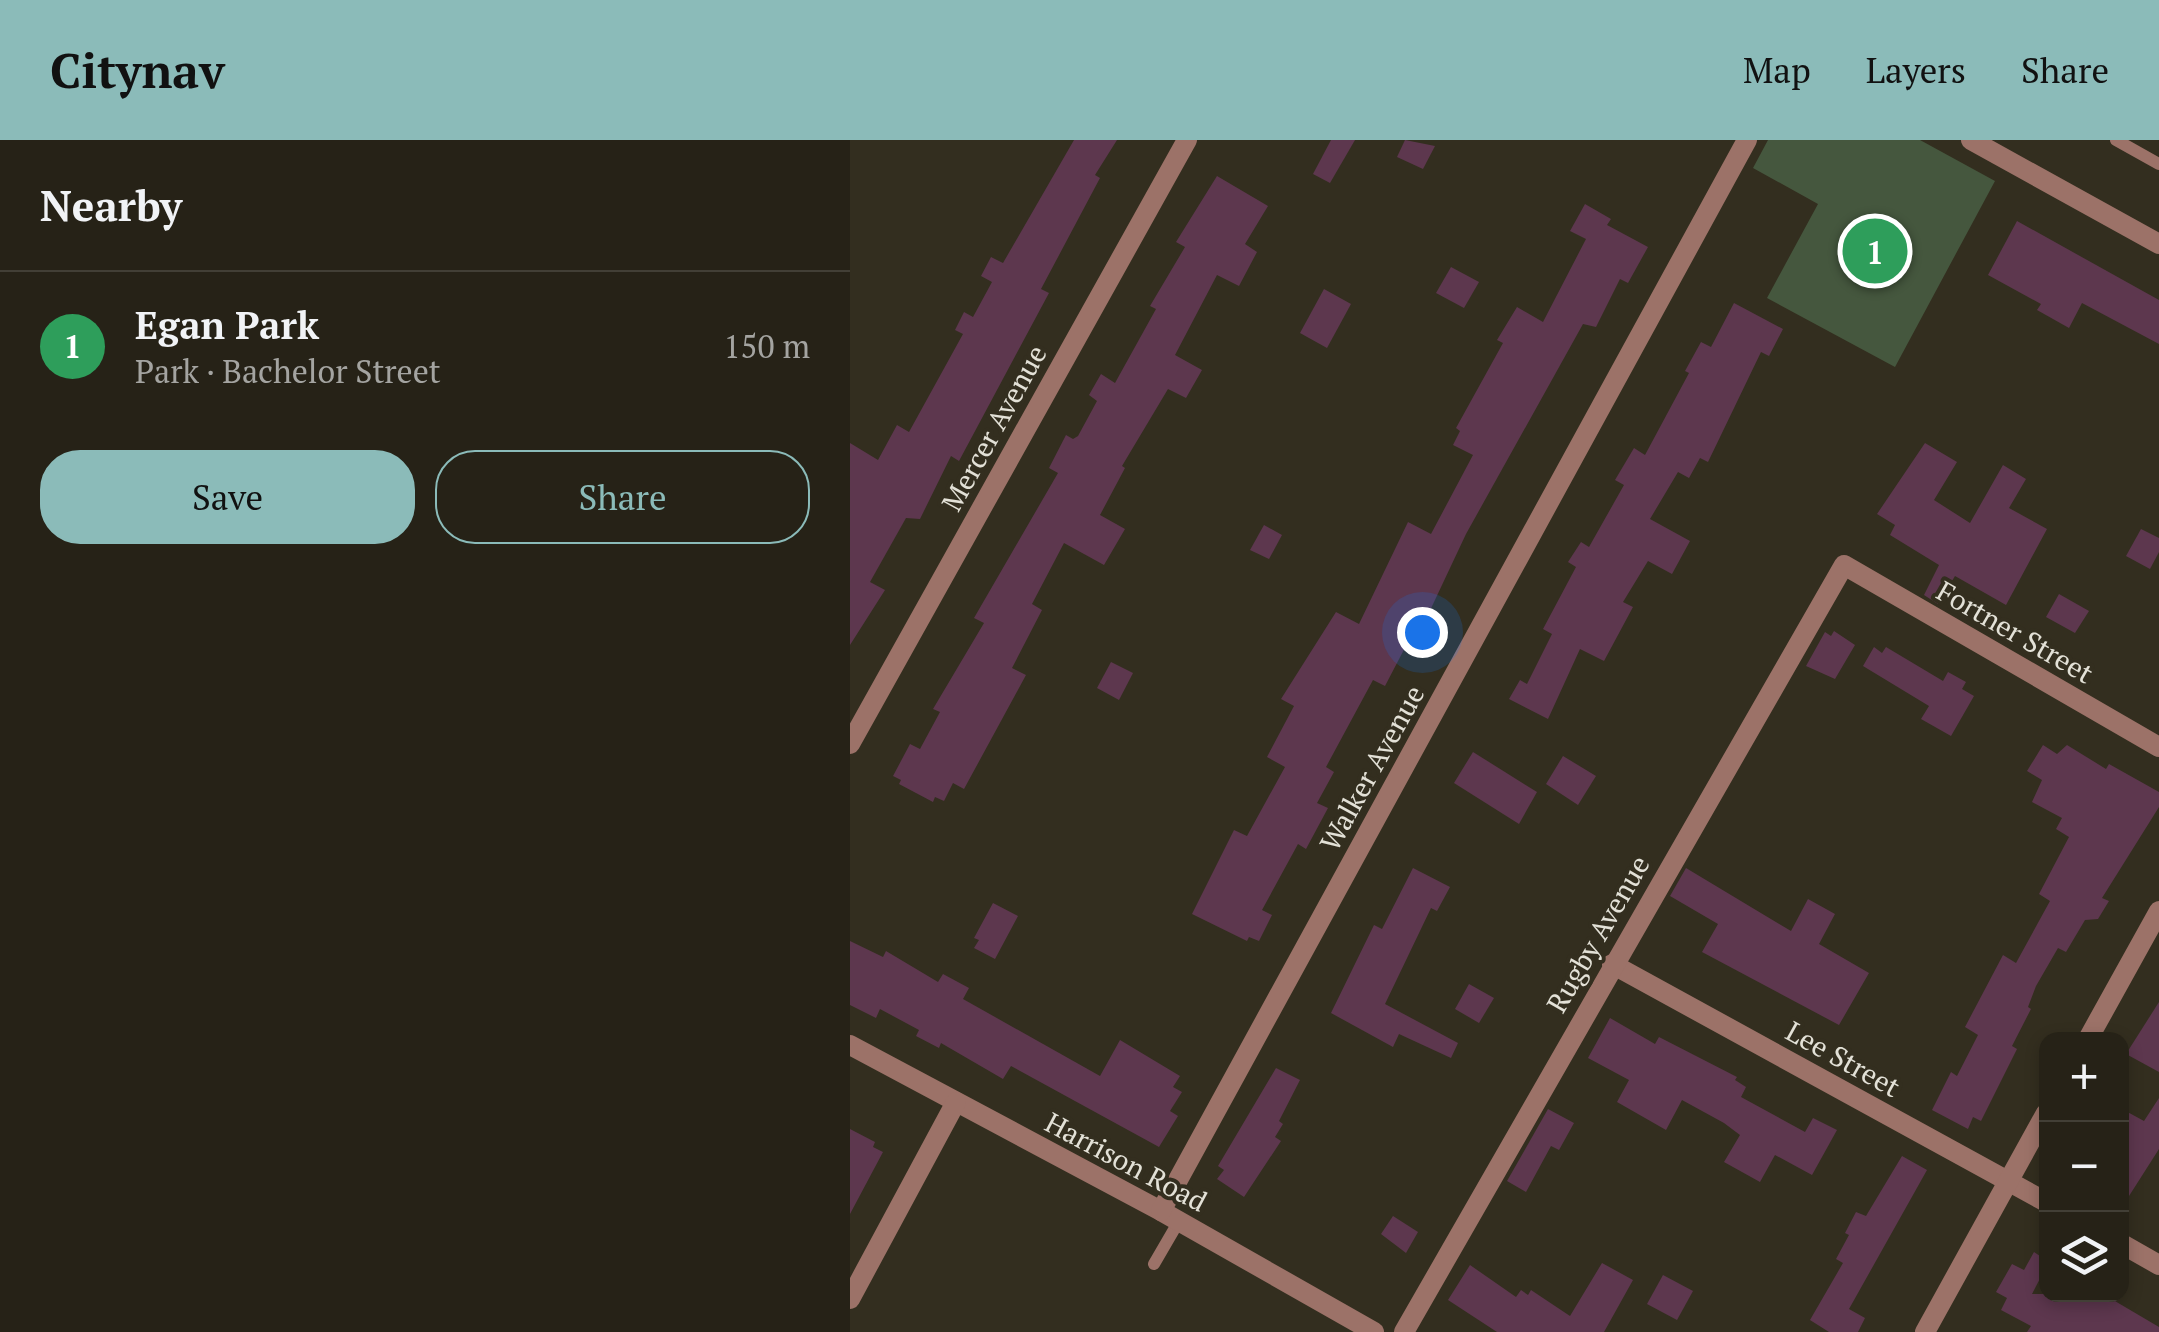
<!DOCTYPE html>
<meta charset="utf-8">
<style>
body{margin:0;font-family:"PT Serif",serif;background:#2e2a20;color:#f1f3f6}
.controls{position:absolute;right:30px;bottom:30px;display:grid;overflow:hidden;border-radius:20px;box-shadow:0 5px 15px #0003}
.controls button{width:90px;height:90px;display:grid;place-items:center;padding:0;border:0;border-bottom:2px solid #423f36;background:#262217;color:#f1f3f6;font:50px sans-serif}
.you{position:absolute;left:572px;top:492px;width:35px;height:35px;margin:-25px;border:8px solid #fff;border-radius:50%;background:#1a73e8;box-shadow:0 0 0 15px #1a73e833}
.badge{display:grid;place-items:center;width:65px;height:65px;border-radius:50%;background:#8bbbb9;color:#fff;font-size:32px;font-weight:700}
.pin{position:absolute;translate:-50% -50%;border:5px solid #fff;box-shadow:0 2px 10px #0006}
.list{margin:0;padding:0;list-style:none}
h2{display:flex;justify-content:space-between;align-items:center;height:130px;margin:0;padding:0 40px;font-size:42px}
h2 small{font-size:32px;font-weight:400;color:#a4a4a1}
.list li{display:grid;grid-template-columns:65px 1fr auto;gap:30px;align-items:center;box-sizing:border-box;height:150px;padding:0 40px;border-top:2px solid #423f36}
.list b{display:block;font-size:38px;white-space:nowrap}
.list p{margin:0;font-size:32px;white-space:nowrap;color:#a4a4a1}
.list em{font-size:32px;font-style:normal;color:#a4a4a1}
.actions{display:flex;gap:20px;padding:30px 40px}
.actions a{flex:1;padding:22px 0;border:2px solid #8bbbb9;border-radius:40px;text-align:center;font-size:35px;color:#8bbbb9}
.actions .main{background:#8bbbb9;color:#111}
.icon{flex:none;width:55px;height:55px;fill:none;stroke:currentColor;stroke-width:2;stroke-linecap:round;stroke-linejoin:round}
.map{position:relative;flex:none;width:1309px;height:1192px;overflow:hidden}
header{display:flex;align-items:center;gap:60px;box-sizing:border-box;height:140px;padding:0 50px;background:#8bbbb9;color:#111}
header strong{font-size:48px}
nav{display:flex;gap:55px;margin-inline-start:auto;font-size:35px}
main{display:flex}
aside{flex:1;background:#262217}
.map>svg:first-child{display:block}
.green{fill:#45573e}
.building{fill:#5d374e}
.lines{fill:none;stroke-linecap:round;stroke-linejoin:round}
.service{stroke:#9c7268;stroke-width:12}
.minor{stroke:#9c7268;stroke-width:20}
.labels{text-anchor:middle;stroke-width:8;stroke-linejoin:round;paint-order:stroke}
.street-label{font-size:28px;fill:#e3e1d7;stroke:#332e1f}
</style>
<header>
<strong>Citynav</strong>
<nav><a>Map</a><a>Layers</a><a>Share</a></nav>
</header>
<main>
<aside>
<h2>Nearby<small></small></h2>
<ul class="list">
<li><span class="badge" style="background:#2e9e5b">1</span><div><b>Egan Park</b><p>Park · Bachelor Street</p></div><em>150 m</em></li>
</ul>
<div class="actions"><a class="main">Save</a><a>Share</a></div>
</aside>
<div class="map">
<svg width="1309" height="1192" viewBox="0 0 1309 1192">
<rect width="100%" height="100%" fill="#332e1f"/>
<!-- green -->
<path class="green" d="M918 0H1070L1145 41 1045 227 917 158 968 64 903 28Z"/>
<!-- building -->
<g class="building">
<path d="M224 0H267L245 35 250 38 191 149 199 153 109 321 101 316 70 379 56 378 20 442 35 450 0 505V303L28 320 47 285 59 292 113 194 105 190 114 172 123 177 142 142 131 136 141 117 153 123Z"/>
<path d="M481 0H505L480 43 463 34Z"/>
<path d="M555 0 585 6 573 29 547 17Z"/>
<path d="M367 36 418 66 395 104 407 112 389 146 367 135 325 215 352 230 336 258 318 249 272 326 275 328 250 375 275 389 254 425 214 403 182 464 192 470 162 528 176 535 114 649 103 643 94 661 85 657 83 662 49 644 51 640 43 636 60 604 70 609 90 572 83 569 134 483 124 478 208 333 199 328 216 295 223 299 228 296 247 261 239 255 251 234 265 243 306 169 300 166 335 107 326 102Z"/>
<path d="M735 64 761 79 757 85 798 107 778 143 770 139 746 187 733 184 616 394 576 479 571 477 535 546 523 540 476 627 484 632 467 663 478 668 456 709 448 704 412 770 422 775 409 801 399 797 397 801 342 774 384 690 397 696 435 627 417 617 444 566 431 559 486 472 509 484 558 382 581 394 623 315 603 305 610 291 606 288 653 203 647 200 667 167 693 182 736 99 720 91Z"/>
<path d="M1167 81 1309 160V204L1232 163 1219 188 1187 170 1191 164 1138 135Z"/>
<path d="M601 127 629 142 614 168 586 153Z"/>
<path d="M474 149 501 164 477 208 450 193Z"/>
<path d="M884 163 933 189 919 216 911 212 858 322 850 318 839 338 828 332 800 379 840 401 822 434 798 421 773 462 783 467 754 521 730 509 698 579 659 559 670 540 677 544 702 494 693 489 726 427 718 422 731 402 739 407 774 345 765 340 784 308 795 315 839 233 835 231 851 202 861 207Z"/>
<path d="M1075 303 1107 322 1084 360 1120 383 1153 325 1176 339 1159 368 1197 389 1156 465 1105 436 1088 464 1074 455 1089 425 1040 395 1045 385 1027 374Z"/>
<path d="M414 385 432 395 419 419 400 410Z"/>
<path d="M1291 389 1309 398V412L1300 429 1276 416Z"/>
<path d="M1209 454 1239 471 1225 493 1196 477Z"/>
<path d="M984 491 1005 505 985 539 956 526 975 492 981 496Z"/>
<path d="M1024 507 1032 513 1036 507 1093 541 1098 532 1116 542 1112 549 1124 556 1101 596 1071 579 1079 566 1013 526Z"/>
<path d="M261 522 283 533 269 560 247 548Z"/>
<path d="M1193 605 1207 614 1217 605 1256 629 1259 624 1309 652V667L1252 758 1259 761 1248 779 1235 780 1216 812 1208 808 1186 846 1178 867 1181 869 1162 906 1167 909 1131 981 1123 977 1118 989 1082 970 1101 932 1107 936 1128 895 1115 887 1153 815 1166 823 1200 761 1189 754 1219 697 1206 689 1212 678 1182 662 1192 640 1177 631Z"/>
<path d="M623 612 687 652 669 684 604 643Z"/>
<path d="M713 616 746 636 728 665 696 644Z"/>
<path d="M563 728 600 747 587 771 581 768 535 864 608 903 601 918 549 894 543 907 481 873 524 785 532 789Z"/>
<path d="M836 728 941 791 958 759 985 774 969 804 1019 833 989 885 852 812 868 784 820 756Z"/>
<path d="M143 763 168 776 145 819 124 808 129 800 124 798Z"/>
<path d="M0 801 33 817 36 811 88 842 93 834 119 848 113 859 250 936 270 900 330 936 323 947 332 952 320 971 328 976 309 1007 161 926 153 939 91 903 89 908 66 896 69 890 30 869 26 878 0 865Z"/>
<path d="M619 844 644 858 629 883 605 869Z"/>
<path d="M1309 862V932L1276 914Z"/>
<path d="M760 878 805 904 809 897 887 937 885 940 896 947 891 957 955 992 963 978 987 990 962 1035 925 1015 910 1042 874 1022 890 995 874 983 832 960 816 990 767 962 779 940 738 918Z"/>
<path d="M426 928 450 940 429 981 433 984 425 997 431 1001 394 1057 367 1039 374 1030 368 1026Z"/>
<path d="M1309 958V1009L1272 1067V969L1294 981Z"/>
<path d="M698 969 724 983 709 1010 701 1006 676 1052 657 1041Z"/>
<path d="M0 989 25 1002 23 1007 33 1012 0 1074Z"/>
<path d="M1052 1016 1077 1030 999 1169 1015 1178 1008 1192H979L960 1180 993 1123 986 1119 999 1095 995 1093 1006 1072 1016 1076Z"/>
<path d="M543 1076 568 1092 556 1113 531 1094Z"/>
<path d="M1184 1112 1196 1120V1127L1182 1154H1253L1309 1187V1192H1177L1181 1186 1151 1170 1157 1158 1146 1152 1162 1124 1174 1130Z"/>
<path d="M752 1123 783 1140 754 1192H647L598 1160 620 1125 666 1157 671 1150 678 1155 681 1150 720 1176Z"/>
<path d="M813 1135 843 1151 827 1180 797 1164Z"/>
</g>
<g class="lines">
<!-- service -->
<g class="service">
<path d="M1266 0 1309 24"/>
<path d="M304 1124 329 1081"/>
</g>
<!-- minor -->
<g class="minor">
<path d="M1121 0 1309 104"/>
<path d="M0 604 337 0"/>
<path d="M762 824 1196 1062"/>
<path d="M1238 899 1309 771"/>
<path d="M0 905 311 1071 524 1192"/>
<path d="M311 1071 897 0"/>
<path d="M1272 1104 1309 1125"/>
<path d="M0 1159 106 962"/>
<path d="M554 1192 994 425 1309 607"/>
<path d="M1075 1192 1196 973"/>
</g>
</g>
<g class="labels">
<!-- street labels -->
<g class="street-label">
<text transform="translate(144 288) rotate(-61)" y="10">Mercer Avenue</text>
<text transform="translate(1165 492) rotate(30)" y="10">Fortner Street</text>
<text transform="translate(522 628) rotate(-61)" y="10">Walker Avenue</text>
<text transform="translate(748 794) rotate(-60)" y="10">Rugby Avenue</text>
<text transform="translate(993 919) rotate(29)" y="10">Lee Street</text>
<text transform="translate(276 1022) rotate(28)" y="10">Harrison Road</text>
</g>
</g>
</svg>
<div class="controls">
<button>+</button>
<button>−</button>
<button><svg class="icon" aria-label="layers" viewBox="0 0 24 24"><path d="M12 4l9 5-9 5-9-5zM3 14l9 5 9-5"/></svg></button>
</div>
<div class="you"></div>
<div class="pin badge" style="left:1025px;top:111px;background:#2e9e5b">1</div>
</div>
</main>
